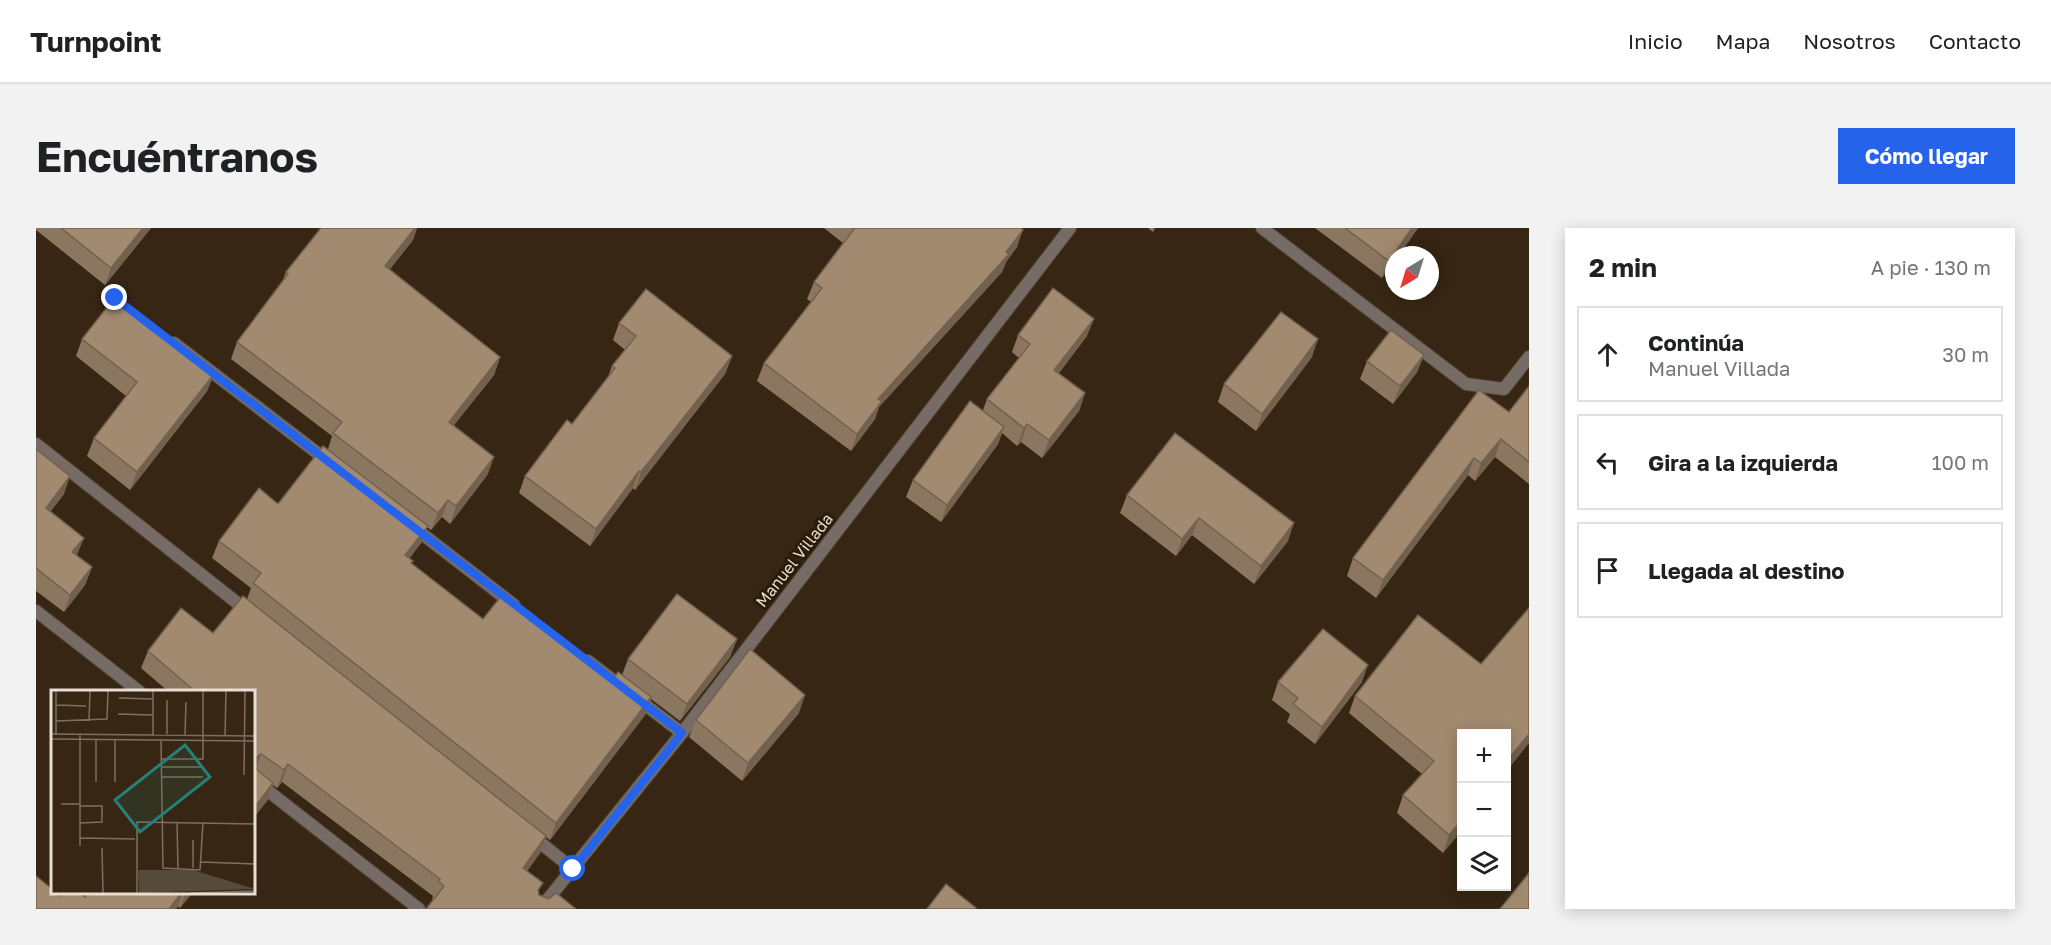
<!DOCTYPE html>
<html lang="es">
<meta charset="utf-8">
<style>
body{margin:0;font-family:"Golos Text",sans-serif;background:#f2f2f2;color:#202124}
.controls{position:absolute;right:18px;bottom:18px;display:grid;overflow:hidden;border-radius:0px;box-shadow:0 3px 15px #0003}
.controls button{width:54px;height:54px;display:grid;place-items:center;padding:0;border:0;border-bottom:2px solid #e0e0e0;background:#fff;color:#202124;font:30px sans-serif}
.compass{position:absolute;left:1349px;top:18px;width:54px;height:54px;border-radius:50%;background:#fff;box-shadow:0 3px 15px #0003;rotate:218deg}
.stop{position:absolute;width:18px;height:18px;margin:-14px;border:4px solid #2563eb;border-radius:50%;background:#fff}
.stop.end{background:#2563eb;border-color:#fff;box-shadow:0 2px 6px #0008}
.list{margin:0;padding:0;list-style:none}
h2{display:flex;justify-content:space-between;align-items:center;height:78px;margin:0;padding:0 24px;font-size:26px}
h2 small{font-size:20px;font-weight:400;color:#757577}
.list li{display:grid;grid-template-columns:39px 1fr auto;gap:18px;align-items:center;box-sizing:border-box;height:96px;margin:0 12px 12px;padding:0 12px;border:2px solid #e0e0e0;border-radius:0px}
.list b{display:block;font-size:22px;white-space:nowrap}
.list p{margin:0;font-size:20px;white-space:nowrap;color:#757577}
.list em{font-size:20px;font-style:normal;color:#757577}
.icon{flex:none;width:33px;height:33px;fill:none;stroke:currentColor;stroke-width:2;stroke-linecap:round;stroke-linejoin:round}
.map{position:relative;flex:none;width:1493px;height:681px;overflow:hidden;border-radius:0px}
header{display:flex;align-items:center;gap:36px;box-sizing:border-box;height:84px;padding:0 30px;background:#fff;border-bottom:2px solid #e0e0e0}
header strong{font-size:28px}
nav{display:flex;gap:33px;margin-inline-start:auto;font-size:21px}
.intro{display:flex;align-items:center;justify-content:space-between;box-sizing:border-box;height:144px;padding:0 36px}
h1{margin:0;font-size:42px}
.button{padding:15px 27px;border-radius:0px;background:#2563eb;color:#fff;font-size:21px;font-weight:700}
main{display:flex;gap:36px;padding:0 36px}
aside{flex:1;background:#fff;border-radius:0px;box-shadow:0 3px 15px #0003}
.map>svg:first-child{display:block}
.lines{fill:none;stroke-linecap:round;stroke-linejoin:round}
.street-casing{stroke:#534332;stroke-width:14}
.street{stroke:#766c65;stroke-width:12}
.wall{fill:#8b7760}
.shaded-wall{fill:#71614e}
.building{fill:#a28a70;stroke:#71614e;stroke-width:1.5}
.route{stroke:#2563eb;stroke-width:8}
.labels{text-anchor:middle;stroke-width:6;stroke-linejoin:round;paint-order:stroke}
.street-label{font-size:16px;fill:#e9ded3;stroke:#2b1c09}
.inset-road{fill:none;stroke:#7e7060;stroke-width:1.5}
.view{fill:#258078;fill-opacity:0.15;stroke:#258078;stroke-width:3}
.inset-edge{fill:none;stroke:#e9ded3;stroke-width:3}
</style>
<header>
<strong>Turnpoint</strong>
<nav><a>Inicio</a><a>Mapa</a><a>Nosotros</a><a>Contacto</a></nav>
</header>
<div class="intro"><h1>Encuéntranos</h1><a class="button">Cómo llegar</a></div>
<main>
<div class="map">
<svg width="1493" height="681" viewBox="0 0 1493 681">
<rect width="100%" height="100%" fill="#362613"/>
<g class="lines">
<!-- street casing -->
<g class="street-casing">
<g id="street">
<path d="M1226 0 1430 156 1468 161 1493 129"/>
<path d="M138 115 293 234"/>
<path d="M0 216 214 385"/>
<path d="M376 298 478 377"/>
<path d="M0 383 104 464"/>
<path d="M552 433 646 505"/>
<path d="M218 552 383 681"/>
<path d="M496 608 537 641"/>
<path d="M504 681 646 505 1034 0"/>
</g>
</g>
<!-- street -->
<use href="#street" class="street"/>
</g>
<!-- wall -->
<g class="wall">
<path d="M0 0H115L69 57 0 2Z"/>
<path d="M285 0H381L377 12 354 41 464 129 458 147 418 197 452 246 414 296 406 289 395 302 391 299 385 315 373 331 376 336 447 391 577 452 586 447 592 431 701 411 694 429 644 493 615 471 609 487 514 612 510 609 504 625 491 643 503 667 540 681 397 672 396 671 397 668 246 554 241 560 237 557 231 573 218 589V464H133L105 440 112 423 177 405 211 371 215 360 176 330 183 313 242 276 292 221 296 208 195 131 201 114 247 52 250 44Z"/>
<path d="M788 0H985L981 19 970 34 966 44 843 179 839 191 815 223 721 153 728 135 775 74 771 71 778 54 807 15Z"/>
<path d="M1112 0H1119L1117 4Z"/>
<path d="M1279 0H1382L1363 27H1358L1346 50Z"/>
<path d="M583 95 696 128 689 146 599 262 597 260 554 318 483 265 489 248 536 196 572 149 576 138 589 122 577 112Z"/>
<path d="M982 107 1051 108 1023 145 1049 165 1043 183 1006 230 985 214 981 218 966 205 962 216 905 294 870 269 877 252 947 182 951 171 983 130 976 124Z"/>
<path d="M46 111 178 146 171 163 94 262 51 228 58 210 90 168 40 128Z"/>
<path d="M1388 127 1381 144 1357 176 1324 151 1331 133Z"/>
<path d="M1276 129 1220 203 1182 174 1188 156Z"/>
<path d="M1493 158V256L1459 229 1439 253 1432 247 1340 370 1311 348 1317 330 1473 184Z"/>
<path d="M0 221 28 266 14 284 41 328 56 339 49 357 28 384 0 363Z"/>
<path d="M1091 267 1252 313 1218 356 1156 307 1140 328 1084 285Z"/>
<path d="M1445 436 1470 506 1425 603 1407 625 1361 585 1367 567 1386 546 1313 485 1319 468Z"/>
<path d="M1242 454H1326L1279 516 1251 494 1254 486 1236 472Z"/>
<path d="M763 485 706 553 653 509 660 492Z"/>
<path d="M53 664H157L144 680 142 678 140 681H0L25 668 49 669Z"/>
</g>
<!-- shaded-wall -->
<g class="shaded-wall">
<path d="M107 0H115L69 57 75 40Z"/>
<path d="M379 0H381L377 12 343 55 349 38Z"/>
<path d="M1376 0H1382L1363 27H1358V34L1346 50 1353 33Z"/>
<path d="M987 2 981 19 970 34 966 44 843 179 839 191 815 223 821 206 842 171 970 24Z"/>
<path d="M1058 91 1051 108 1012 159 1018 142Z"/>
<path d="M1282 111 1276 129 1220 203 1226 186Z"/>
<path d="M1388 127 1381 144 1357 176 1364 158Z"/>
<path d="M696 128 689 146 599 262 605 244Z"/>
<path d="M464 129 458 147 407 211 413 194Z"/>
<path d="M178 146 171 163 94 262 101 244Z"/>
<path d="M1049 165 1043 183 1006 230 1013 212Z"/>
<path d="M991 196 985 214 981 218 988 200Z"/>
<path d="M968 199 962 216 905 294 911 277Z"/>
<path d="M1465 211 1459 229 1439 253 1445 235Z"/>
<path d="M458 229 452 246 414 296 420 278Z"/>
<path d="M1438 230 1432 247 1340 370 1347 352Z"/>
<path d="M603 243 597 260 554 318 560 301Z"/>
<path d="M34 248 28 266 3 298 10 280Z"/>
<path d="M412 272 406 289 395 302 402 285Z"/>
<path d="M1163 290 1156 307 1140 328 1146 311Z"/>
<path d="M1258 295 1252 313 1218 356 1225 338Z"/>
<path d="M392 298 385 315 363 344 369 327Z"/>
<path d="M48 310 41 327 30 342 36 324Z"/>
<path d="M56 339 49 357 28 384 34 367Z"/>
<path d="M701 411 694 429 644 493 651 476Z"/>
<path d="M1332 437 1326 454 1279 516 1286 499Z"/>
<path d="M769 467 763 485 706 553 712 535Z"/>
<path d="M615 469 609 487 514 612 520 595Z"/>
<path d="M1493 506V515L1470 544V534Z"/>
<path d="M225 526 219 544H218V530Z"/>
<path d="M252 536 246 554 241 560 248 542Z"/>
<path d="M237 555 231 573 218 589V580Z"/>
<path d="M1425 593V603L1407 625 1413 607Z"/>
<path d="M510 608 504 625 481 657 487 640Z"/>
<path d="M146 664H147L142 678 140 681H133Z"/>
<path d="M150 664H157L144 680Z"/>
</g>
<!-- building -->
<g class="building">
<path d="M25 0H107L75 40Z"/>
<path d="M285 0H379L349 38 464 129 413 194 458 229 420 278 412 272 402 285 297 205 306 194 201 114 252 46 250 44Z"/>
<path d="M816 0H985L987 2 970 24 973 26 842 171 846 173 821 206 728 135 786 60 778 54 818 1Z"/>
<path d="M1309 0H1376L1353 33Z"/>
<path d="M1017 60 1058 91 1018 142 1049 165 1013 212 991 196 988 200 951 171 994 116 982 107Z"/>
<path d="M610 61 696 128 605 244 603 243 560 301 489 248 531 192 536 196 579 140 576 138 600 108 583 95Z"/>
<path d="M79 69 178 146 101 244 58 210 101 154 46 111Z"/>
<path d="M1245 84 1282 111 1226 186 1188 156Z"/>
<path d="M1355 102 1388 127 1364 158 1331 133Z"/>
<path d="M1493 158V234L1465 211 1445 235 1438 230 1347 352 1317 330 1443 162 1473 184Z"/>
<path d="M934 173 968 199 911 277 877 252Z"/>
<path d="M1139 205 1258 295 1225 338 1163 290 1146 311 1091 267Z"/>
<path d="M287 218 392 298 369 327 377 333 375 335 447 391 466 367 577 452 582 444 615 469 520 595 217 355 225 345 183 313 223 260 242 276Z"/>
<path d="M0 221 34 248 10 280 48 310 36 324 56 339 34 367 0 340Z"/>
<path d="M641 366 701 411 651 476 592 431Z"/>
<path d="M207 368 510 608 487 640 507 655 502 662 503 667 513 671 520 665 540 681H390L408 658 402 653 404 651 252 536 248 542 225 526 218 531V464H160L112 423 145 380 177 405Z"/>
<path d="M1493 380V506L1470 534V506H1425V593L1413 607 1367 567 1398 533 1319 468 1382 387 1445 436Z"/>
<path d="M1287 401 1332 437 1286 499 1257 476 1262 470 1242 454Z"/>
<path d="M714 421 769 467 712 535 660 492Z"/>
<path d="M218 539 237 555 218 580Z"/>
<path d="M1493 645V681H1464Z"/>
<path d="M0 648 16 661V664H21L25 668 28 664H43L49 669 53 664H146L133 681H0Z"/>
<path d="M910 656 940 680 939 681H891Z"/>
</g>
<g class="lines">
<!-- route -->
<path class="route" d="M79 70 646 505 537 641"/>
</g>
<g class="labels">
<!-- street labels -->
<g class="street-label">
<text transform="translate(758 332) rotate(-52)" y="6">Manuel Villada</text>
</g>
</g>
<!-- overview -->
<g transform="translate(15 462)">
<rect width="204" height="204" fill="#362613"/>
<path d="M87 180H142L204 199 88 203Z" fill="#564a3b"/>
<path class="inset-road" d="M102 1V45M68 8 102 9M5 15 35 16M67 24 102 25M5 31 56 29 57 1M38 31 39 1M0 44 204 46M5 44V1M29 44V156M116 44V10M134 45 135 12M174 45 175 1M0 49 204 51M110 50 112 178 149 180 152 132M110 69H152V1M110 77H151M193 85 194 1M110 87H152M45 92V49M64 92V50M10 114H29M29 116H51V132L29 133M126 132 127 178M29 148 84 149M51 158 52 203M150 172 204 174M142 178V150M86 203V132L204 134M140 203 204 201"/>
<path class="view" d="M134 55 159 87 89 142 64 110Z"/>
<rect width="204" height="204" class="inset-edge"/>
</g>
</svg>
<div class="controls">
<button>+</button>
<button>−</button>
<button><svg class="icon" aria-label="layers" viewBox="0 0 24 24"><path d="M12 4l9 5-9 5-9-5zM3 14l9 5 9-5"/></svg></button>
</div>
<svg class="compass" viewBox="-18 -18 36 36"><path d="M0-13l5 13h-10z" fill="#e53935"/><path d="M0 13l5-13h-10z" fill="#757577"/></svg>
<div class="stop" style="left:537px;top:641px"></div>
<div class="stop end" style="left:79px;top:70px"></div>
</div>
<aside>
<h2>2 min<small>A pie · 130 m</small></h2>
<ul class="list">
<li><svg class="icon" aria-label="ahead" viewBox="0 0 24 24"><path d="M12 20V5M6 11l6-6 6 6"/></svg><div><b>Continúa</b><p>Manuel Villada</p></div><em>30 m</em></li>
<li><svg class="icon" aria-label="left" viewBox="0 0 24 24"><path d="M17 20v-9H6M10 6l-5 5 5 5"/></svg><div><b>Gira a la izquierda</b></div><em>100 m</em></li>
<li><svg class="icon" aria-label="arrive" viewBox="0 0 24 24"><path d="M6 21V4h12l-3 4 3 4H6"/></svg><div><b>Llegada al destino</b></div></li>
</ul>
</aside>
</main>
